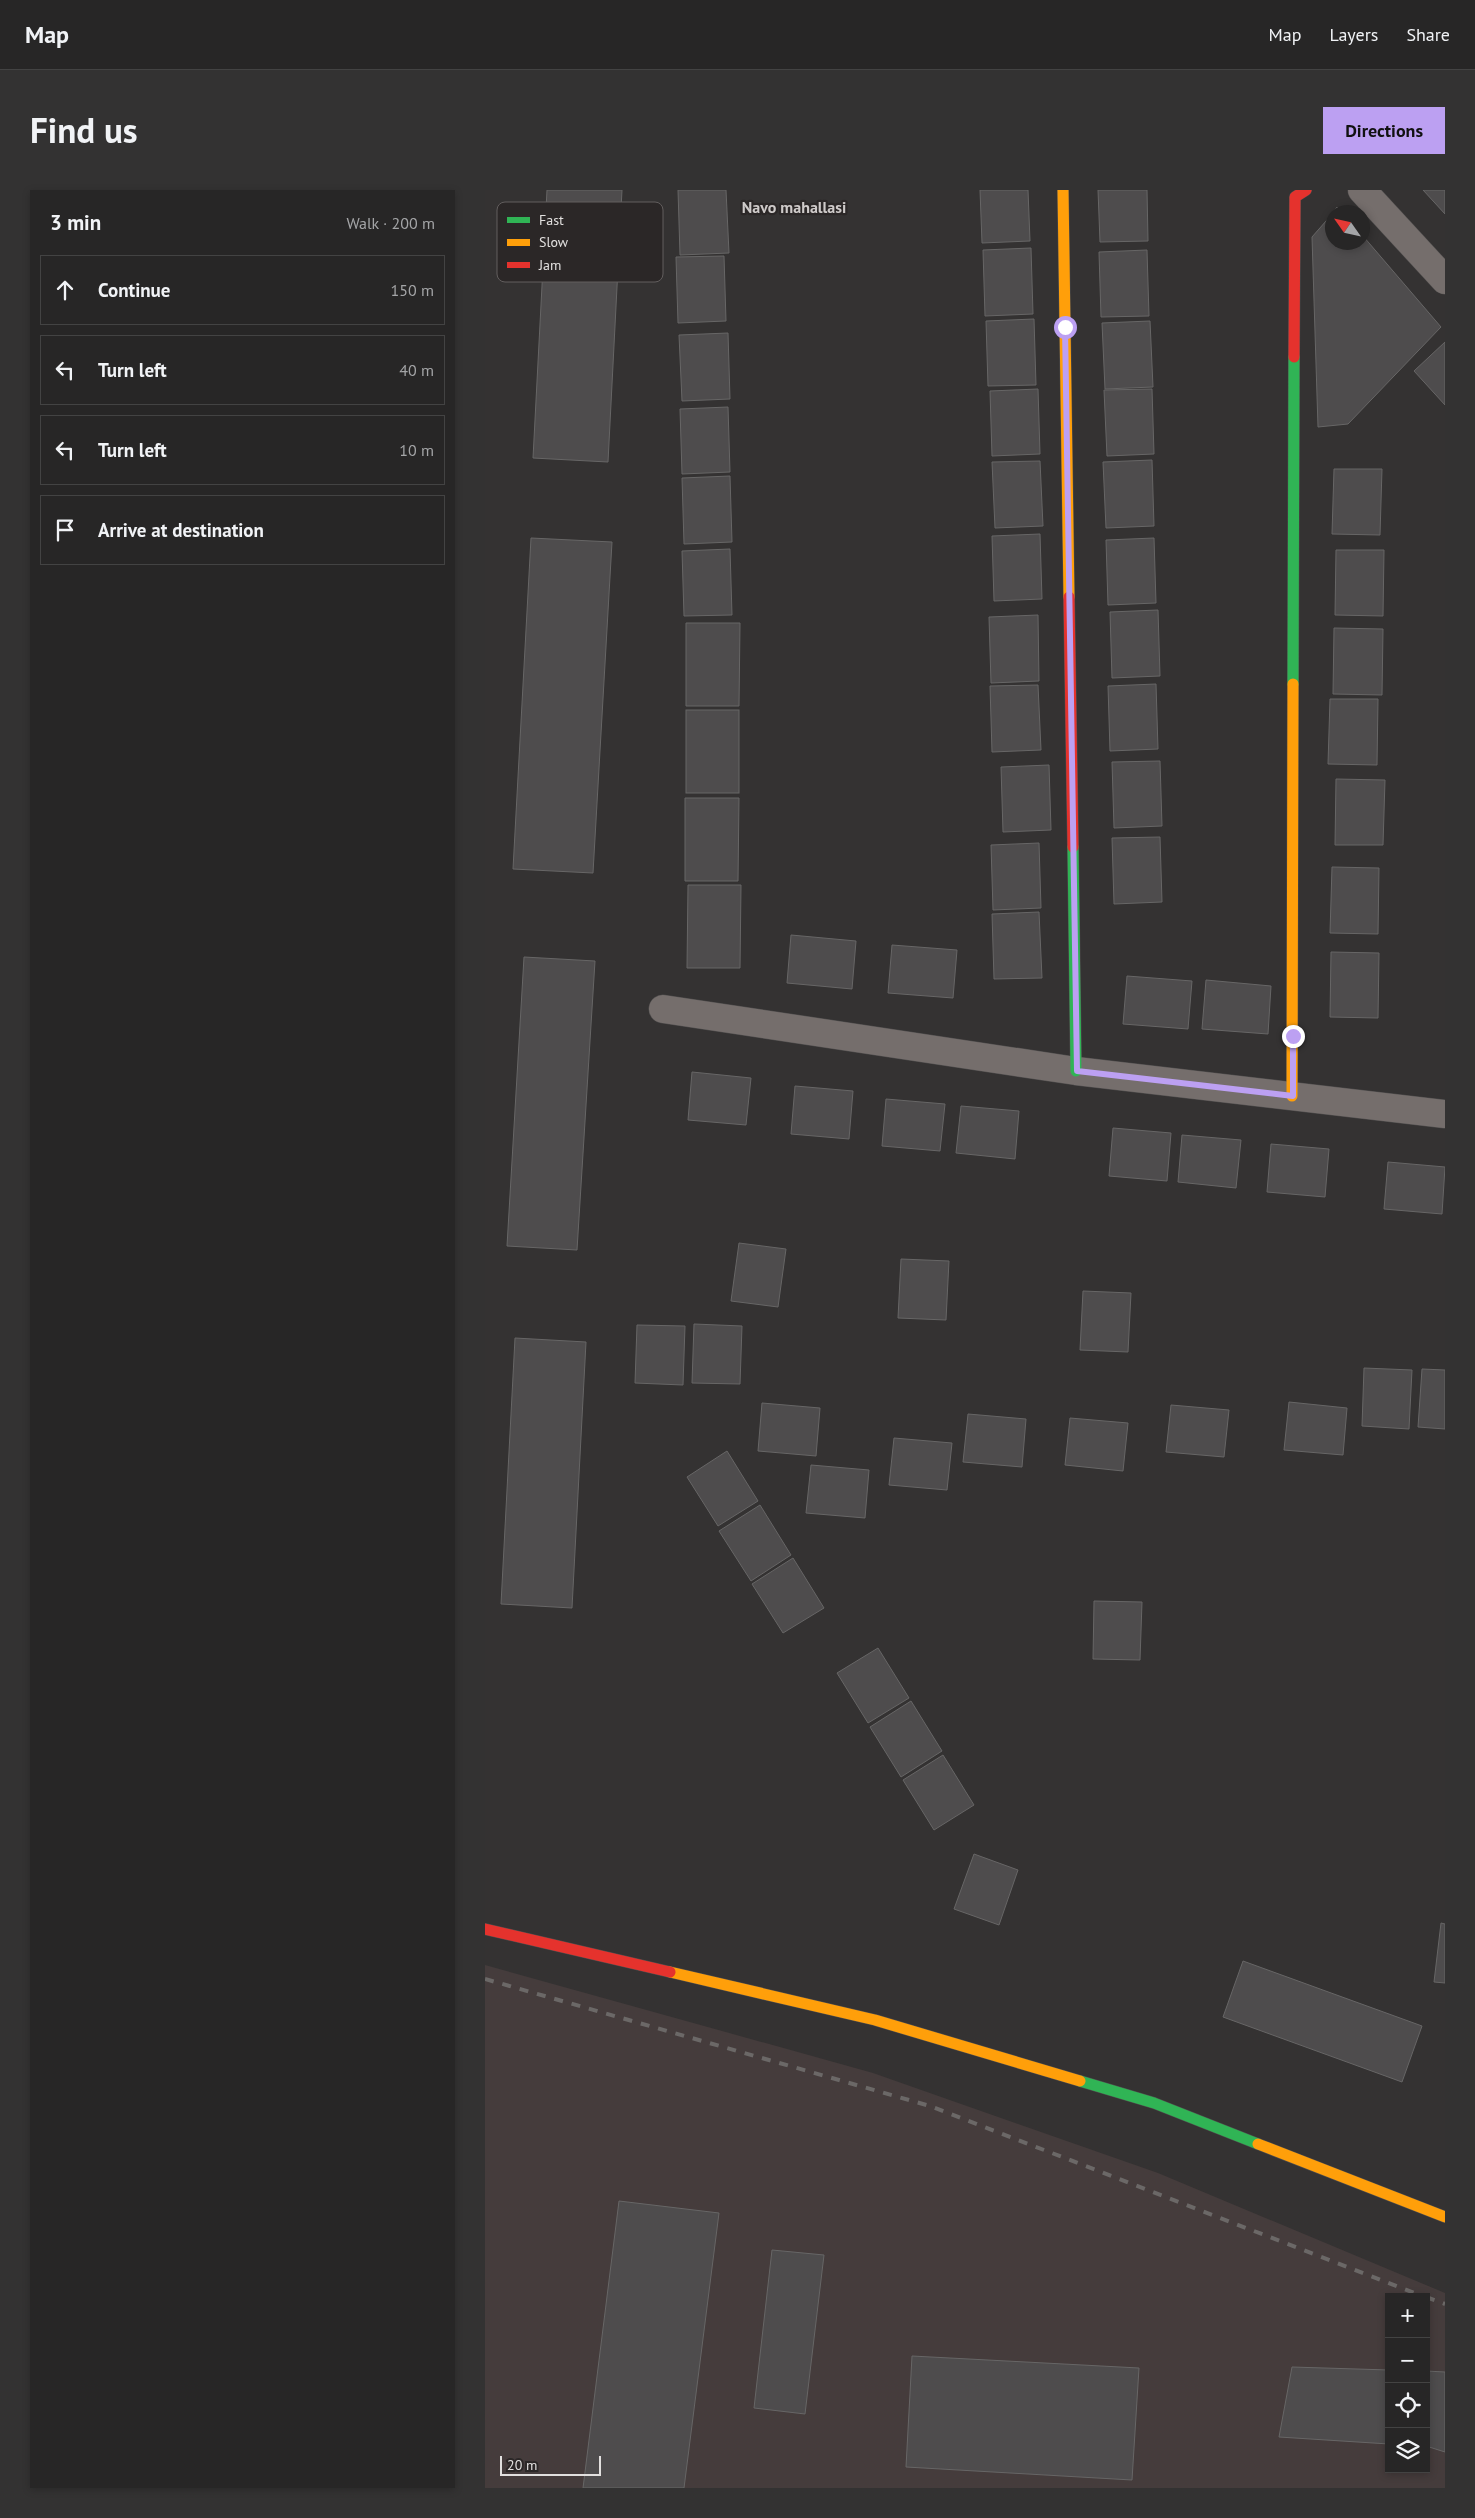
<!DOCTYPE html>
<meta charset="utf-8">
<style>
body{margin:0;font-family:"PT Sans",sans-serif;background:#333232;color:#f1f3f6}
.controls{position:absolute;right:15px;bottom:15px;display:grid;overflow:hidden;border-radius:0px;box-shadow:0 2px 8px #0003}
.controls button{width:45px;height:45px;display:grid;place-items:center;padding:0;border:0;border-bottom:1px solid #434343;background:#272626;color:#f1f3f6;font:25px sans-serif}
.compass{position:absolute;left:840px;top:15px;width:45px;height:45px;border-radius:50%;background:#272626;box-shadow:0 2px 8px #0003;rotate:304deg}
.scale{position:absolute;left:15px;bottom:12px;width:101px;box-sizing:border-box;padding-left:5px;border:2px solid #e2e0df;border-top:0;font-size:14px;line-height:18px;white-space:nowrap;color:#e2e0df;-webkit-text-stroke:4px #2b2727;paint-order:stroke}
.stop{position:absolute;width:15px;height:15px;margin:-11px;border:4px solid #bca0f2;border-radius:50%;background:#fff}
.stop.end{background:#bca0f2;border-color:#fff;box-shadow:0 1px 5px #0008}
.list{margin:0;padding:0;list-style:none}
h2{display:flex;justify-content:space-between;align-items:center;height:65px;margin:0;padding:0 20px;font-size:21px}
h2 small{font-size:16px;font-weight:400;color:#a4a5a7}
.list li{display:grid;grid-template-columns:32px 1fr auto;gap:15px;align-items:center;box-sizing:border-box;height:70px;margin:0 10px 10px;padding:0 10px;border:1px solid #434343;border-radius:0px}
.list b{display:block;font-size:19px;white-space:nowrap}
.list em{font-size:16px;font-style:normal;color:#a4a5a7}
.icon{flex:none;width:28px;height:28px;fill:none;stroke:currentColor;stroke-width:2;stroke-linecap:round;stroke-linejoin:round}
.map{position:relative;flex:none;width:960px;height:2298px;overflow:hidden;border-radius:0px}
header{display:flex;align-items:center;gap:30px;box-sizing:border-box;height:70px;padding:0 25px;background:#272626;border-bottom:1px solid #434343}
header strong{font-size:24px}
nav{display:flex;gap:28px;margin-inline-start:auto;font-size:18px}
.intro{display:flex;align-items:center;justify-content:space-between;box-sizing:border-box;height:120px;padding:0 30px}
h1{margin:0;font-size:35px}
.button{padding:12px 22px;border-radius:0px;background:#bca0f2;color:#111;font-size:18px;font-weight:700}
main{display:flex;gap:30px;padding:0 30px}
aside{flex:1;background:#272626;border-radius:0px;box-shadow:0 2px 8px #0003}
.map>svg:first-child{display:block}
.built{fill:#453c3c;fill-rule:evenodd}
.building{fill:#4e4c4d;stroke:#676666}
.lines{fill:none;stroke-linecap:round;stroke-linejoin:round}
.street-casing{stroke:#504e4e;stroke-width:29}
.fast-casing{stroke:#504e4e;stroke-width:12}
.slow-casing{stroke:#504e4e;stroke-width:12}
.jam-casing{stroke:#504e4e;stroke-width:12}
.street{stroke:#756e6c;stroke-width:28}
.fast{stroke:#30b455;stroke-width:11}
.slow{stroke:#ff9f0a;stroke-width:11}
.jam{stroke:#e5322d;stroke-width:11}
.rail{stroke:#6b6867;stroke-width:4;stroke-dasharray:9 9;stroke-linecap:butt}
.route{stroke:#bca0f2;stroke-width:6}
.labels{text-anchor:middle;stroke-width:4.5;stroke-linejoin:round;paint-order:stroke}
.neighbourhood-label{font-size:16px;font-weight:bold;fill:#cecac9;stroke:#2b2727}
.key{fill:#2b2727;stroke:#625e5e;stroke-width:1}
.key-label{font-size:14px;fill:#e2e0df}
</style>
<header>
<strong>Map</strong>
<nav><a>Map</a><a>Layers</a><a>Share</a></nav>
</header>
<div class="intro"><h1>Find us</h1><a class="button">Directions</a></div>
<main>
<aside>
<h2>3 min<small>Walk · 200 m</small></h2>
<ul class="list">
<li><svg class="icon" aria-label="ahead" viewBox="0 0 24 24"><path d="M12 20V5M6 11l6-6 6 6"/></svg><div><b>Continue</b></div><em>150 m</em></li>
<li><svg class="icon" aria-label="left" viewBox="0 0 24 24"><path d="M17 20v-9H6M10 6l-5 5 5 5"/></svg><div><b>Turn left</b></div><em>40 m</em></li>
<li><svg class="icon" aria-label="left" viewBox="0 0 24 24"><path d="M17 20v-9H6M10 6l-5 5 5 5"/></svg><div><b>Turn left</b></div><em>10 m</em></li>
<li><svg class="icon" aria-label="arrive" viewBox="0 0 24 24"><path d="M6 21V4h12l-3 4 3 4H6"/></svg><div><b>Arrive at destination</b></div></li>
</ul>
</aside>
<div class="map">
<svg width="960" height="2298" viewBox="0 0 960 2298">
<rect width="100%" height="100%" fill="#343232"/>
<!-- built -->
<path class="built" d="M0 1775 388 1883 673 1983 960 2103V2298H0ZM904 2107H941V2279H904Z"/>
<!-- building -->
<g class="building">
<path d="M62 0H137L123 272 48 268Z"/>
<path d="M193 0H241L244 63 195 65Z"/>
<path d="M495 0H543L545 51 497 53Z"/>
<path d="M613 0H662L663 51 615 52Z"/>
<path d="M938 0H960V24Z"/>
<path d="M852 17 857 22H848Z"/>
<path d="M848 23V52H878V46L956 137 863 234 833 237 827 47Z"/>
<path d="M546 58 548 124 500 126 498 60Z"/>
<path d="M662 60 664 126 616 127 614 62Z"/>
<path d="M239 66 241 131 193 133 191 67Z"/>
<path d="M549 129 551 195 503 196 501 131Z"/>
<path d="M665 131 668 197 620 199 617 133Z"/>
<path d="M243 143 245 209 197 211 194 145Z"/>
<path d="M960 152V215L929 181Z"/>
<path d="M553 199 555 264 507 266 505 201Z"/>
<path d="M667 199 669 264 622 266 619 200Z"/>
<path d="M243 217 245 282 197 284 195 219Z"/>
<path d="M667 270 669 336 621 338 618 272Z"/>
<path d="M555 271 558 336 510 338 507 272Z"/>
<path d="M849 279H897L895 345 847 344Z"/>
<path d="M245 286 247 352 199 354 197 288Z"/>
<path d="M555 344 557 409 509 411 507 346Z"/>
<path d="M46 348 127 352 108 683 28 679Z"/>
<path d="M669 348 671 413 623 415 621 350Z"/>
<path d="M245 359 247 425 199 426 197 361Z"/>
<path d="M851 360H899L898 426 850 425Z"/>
<path d="M673 420 675 486 627 488 625 422Z"/>
<path d="M553 425 554 491 506 493 504 427Z"/>
<path d="M201 433H255L254 516H201Z"/>
<path d="M849 438 898 439 897 505 848 504Z"/>
<path d="M671 494 673 559 625 561 623 496Z"/>
<path d="M553 495 556 560 507 562 505 496Z"/>
<path d="M845 509H893L892 575 843 574Z"/>
<rect x="201" y="520" width="53" height="83"/>
<path d="M675 571 677 636 629 638 627 572Z"/>
<path d="M564 575 566 640 518 642 516 577Z"/>
<path d="M851 589 900 590 898 655H850Z"/>
<path d="M200 608H254L253 691H200Z"/>
<path d="M675 647 677 712 629 714 627 648Z"/>
<path d="M554 653 556 718 508 720 506 655Z"/>
<path d="M847 677 894 678 893 744 845 743Z"/>
<path d="M203 695H256L255 778H202Z"/>
<path d="M554 722 557 788 509 789 507 724Z"/>
<path d="M306 745 371 751 367 799 302 793Z"/>
<path d="M407 755 472 760 468 808 403 803Z"/>
<path d="M846 762 894 763 893 828 845 827Z"/>
<path d="M39 767 110 771 92 1060 22 1056Z"/>
<path d="M642 786 707 791 703 839 638 834Z"/>
<path d="M721 790 786 796 783 844 717 839Z"/>
<path d="M207 882 266 888 261 935 203 930Z"/>
<path d="M310 896 368 901 364 949 306 944Z"/>
<path d="M401 909 460 914 455 961 397 956Z"/>
<path d="M476 916 534 921 530 969 471 963Z"/>
<path d="M628 938 686 943 682 991 624 986Z"/>
<path d="M697 945 756 950 751 998 693 992Z"/>
<path d="M786 954 844 959 840 1007 782 1002Z"/>
<path d="M903 972 960 977 957 1024 899 1019Z"/>
<path d="M254 1053 301 1059 293 1117 246 1111Z"/>
<path d="M416 1069 464 1071 461 1130 413 1128Z"/>
<path d="M598 1101 646 1103 643 1162 595 1160Z"/>
<path d="M209 1134 257 1136 255 1194 207 1193Z"/>
<path d="M152 1135 200 1136 198 1195 150 1193Z"/>
<path d="M30 1148 101 1152 87 1418 16 1414Z"/>
<path d="M879 1178 927 1180 924 1239 877 1236Z"/>
<path d="M937 1179 960 1180V1239L933 1237Z"/>
<path d="M804 1212 862 1218 858 1265 799 1260Z"/>
<path d="M277 1213 335 1218 331 1266 273 1261Z"/>
<path d="M686 1215 744 1220 739 1267 681 1262Z"/>
<path d="M483 1224 541 1229 537 1277 478 1272Z"/>
<path d="M585 1228 643 1233 638 1281 580 1275Z"/>
<path d="M409 1248 467 1253 462 1300 404 1295Z"/>
<path d="M242 1261 273 1311 233 1336 202 1287Z"/>
<path d="M326 1275 384 1280 380 1328 321 1323Z"/>
<path d="M275 1315 306 1365 266 1391 234 1341Z"/>
<path d="M308 1368 339 1418 298 1443 267 1394Z"/>
<path d="M609 1411 657 1412 655 1470 608 1469Z"/>
<path d="M393 1458 424 1508 383 1533 352 1483Z"/>
<path d="M426 1511 457 1561 416 1587 385 1537Z"/>
<path d="M458 1565 489 1615 449 1640 418 1590Z"/>
<path d="M489 1664 533 1680 514 1735 469 1719Z"/>
<path d="M956 1733 960 1734V1793L949 1792Z"/>
<path d="M758 1771 937 1836 917 1892 738 1827Z"/>
<path d="M134 2011 234 2023 199 2298H98Z"/>
<path d="M287 2060 339 2065 320 2224 269 2218Z"/>
<path d="M427 2166 654 2178 647 2290 421 2277Z"/>
<path d="M807 2177 904 2180V2254L794 2247Z"/>
<path d="M941 2181 960 2182V2262L941 2256Z"/>
</g>
<g class="lines">
<!-- street casing -->
<g class="street-casing">
<g id="street">
<path d="M877 0 960 90"/>
<path d="M178 819 591 881 960 924"/>
</g>
</g>
<!-- fast casing -->
<g class="fast-casing">
<g id="fast">
<path d="M808 494 809 167"/>
<path d="M588 657 591 881"/>
<path d="M595 1891 669 1913 773 1954"/>
</g>
</g>
<!-- slow casing -->
<g class="slow-casing">
<g id="slow">
<path d="M578 0 584 407"/>
<path d="M807 906 808 494"/>
<path d="M185 1782 390 1830 595 1891"/>
<path d="M773 1954 960 2027"/>
</g>
</g>
<!-- jam casing -->
<g class="jam-casing">
<g id="jam">
<path d="M809 167 810 7 821 0"/>
<path d="M584 407 588 657"/>
<path d="M0 1739 185 1782"/>
</g>
</g>
<!-- street -->
<use href="#street" class="street"/>
<!-- fast -->
<use href="#fast" class="fast"/>
<!-- slow -->
<use href="#slow" class="slow"/>
<!-- jam -->
<use href="#jam" class="jam"/>
<!-- rail -->
<g class="rail">
<path d="M0 1789 445 1916 940 2107"/>
<path d="M941 2107 960 2114"/>
</g>
</g>
<g class="lines">
<!-- route -->
<path class="route" d="M580 137 592 881 808 906V846"/>
</g>
<g class="labels">
<!-- neighbourhood labels -->
<g class="neighbourhood-label">
<text x="309" y="23">Navo mahallasi</text>
</g>
</g>
<!-- legend -->
<rect x="12" y="12" width="166" height="80" rx="8" class="key"/>
<rect x="22" y="27" width="23" height="6" fill="#30b455"/>
<rect x="22" y="49" width="23" height="7" fill="#ff9f0a"/>
<rect x="22" y="72" width="23" height="6" fill="#e5322d"/>
<g class="key-label">
<text x="54" y="35">Fast</text>
<text x="54" y="57">Slow</text>
<text x="54" y="80">Jam</text>
</g>
</svg>
<div class="controls">
<button>+</button>
<button>−</button>
<button><svg class="icon" aria-label="locate" viewBox="0 0 24 24"><circle cx="12" cy="12" r="6"/><path d="M12 2v4M12 18v4M2 12h4M18 12h4"/></svg></button>
<button><svg class="icon" aria-label="layers" viewBox="0 0 24 24"><path d="M12 4l9 5-9 5-9-5zM3 14l9 5 9-5"/></svg></button>
</div>
<svg class="compass" viewBox="-18 -18 36 36"><path d="M0-13l5 13h-10z" fill="#e53935"/><path d="M0 13l5-13h-10z" fill="#a4a5a7"/></svg>
<div class="scale">20 m</div>
<div class="stop" style="left:580px;top:137px"></div>
<div class="stop end" style="left:808px;top:846px"></div>
</div>
</main>
